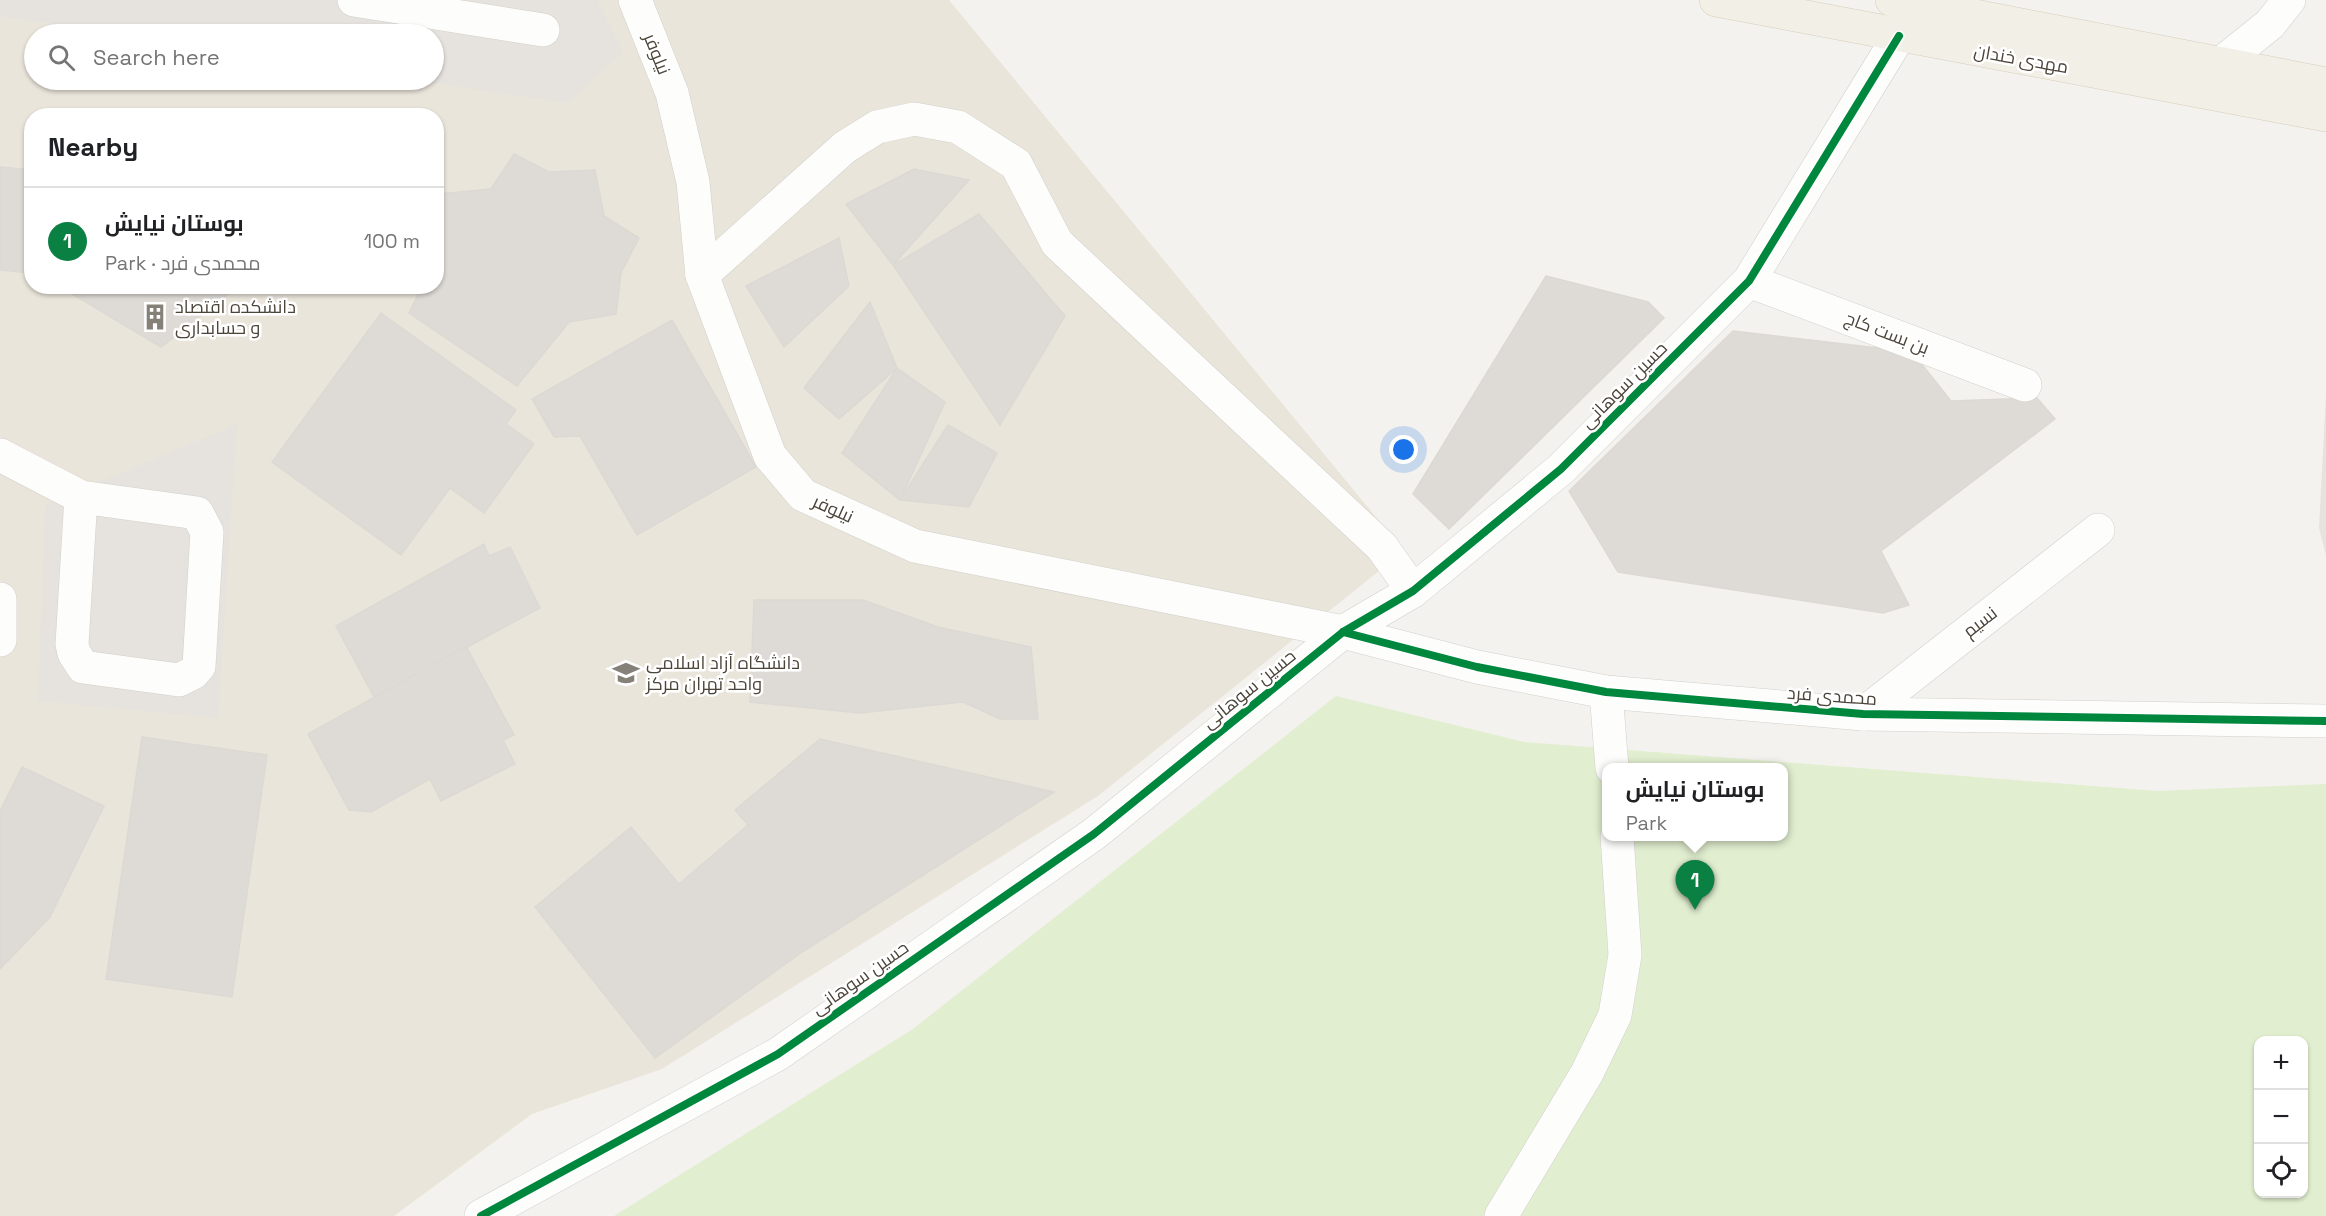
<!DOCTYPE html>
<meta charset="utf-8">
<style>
body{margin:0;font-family:"Space Grotesk",Cairo,sans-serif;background:#f2f2f2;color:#202124}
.controls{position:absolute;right:18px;bottom:18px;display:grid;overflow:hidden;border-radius:12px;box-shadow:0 2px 4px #0004}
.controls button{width:54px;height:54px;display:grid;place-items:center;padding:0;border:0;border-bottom:2px solid #e0e0e0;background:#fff;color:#202124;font:30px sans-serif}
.you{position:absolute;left:1404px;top:450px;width:21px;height:21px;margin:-15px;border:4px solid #fff;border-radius:50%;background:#1a73e8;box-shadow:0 0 0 9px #1a73e833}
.badge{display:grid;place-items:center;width:39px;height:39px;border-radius:50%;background:#0b8043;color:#fff;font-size:20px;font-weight:700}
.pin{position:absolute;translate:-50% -50px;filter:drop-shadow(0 2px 3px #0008)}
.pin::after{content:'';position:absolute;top:32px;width:21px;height:18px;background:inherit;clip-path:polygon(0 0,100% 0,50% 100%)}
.popup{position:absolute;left:1602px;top:763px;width:186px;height:78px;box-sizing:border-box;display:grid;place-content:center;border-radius:12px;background:#fff;filter:drop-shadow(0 2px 4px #0005);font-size:20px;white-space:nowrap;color:#757577}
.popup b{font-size:22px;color:#202124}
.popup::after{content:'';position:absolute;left:50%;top:100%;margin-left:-12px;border:12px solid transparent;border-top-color:#fff}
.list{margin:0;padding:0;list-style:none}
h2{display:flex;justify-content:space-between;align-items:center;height:78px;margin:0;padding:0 24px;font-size:26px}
h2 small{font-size:20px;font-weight:400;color:#757577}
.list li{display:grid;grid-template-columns:39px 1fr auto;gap:18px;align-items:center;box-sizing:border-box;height:108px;padding:0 24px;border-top:2px solid #e0e0e0}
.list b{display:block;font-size:22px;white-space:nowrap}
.list p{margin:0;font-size:20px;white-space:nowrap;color:#757577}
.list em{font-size:20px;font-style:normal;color:#757577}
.icon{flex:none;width:33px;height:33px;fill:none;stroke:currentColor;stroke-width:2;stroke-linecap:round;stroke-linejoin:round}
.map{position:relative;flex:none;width:2326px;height:1216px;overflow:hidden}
.search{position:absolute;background:#fff;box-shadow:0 2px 4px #0004;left:24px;top:24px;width:420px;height:66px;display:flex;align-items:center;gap:15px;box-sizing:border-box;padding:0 21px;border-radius:33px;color:#757577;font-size:22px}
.panel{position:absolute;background:#fff;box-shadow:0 2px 4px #0004;left:24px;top:108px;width:420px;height:186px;border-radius:24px}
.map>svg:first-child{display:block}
.education{fill:#eae5da;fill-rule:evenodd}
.green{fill:#e1eecf;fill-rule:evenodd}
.parking{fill:#e6e3df}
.building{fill:#dedbd6;stroke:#dcd9d4;stroke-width:1.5}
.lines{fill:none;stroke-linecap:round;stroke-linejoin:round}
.minor-casing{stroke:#d2d0cb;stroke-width:34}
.major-casing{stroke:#d6cebb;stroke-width:34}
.minor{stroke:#fdfdfc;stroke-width:33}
.major{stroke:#f2efe6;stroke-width:33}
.cycleway-casing{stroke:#fff;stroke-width:11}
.cycleway{stroke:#00873e;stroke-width:8}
.labels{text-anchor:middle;stroke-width:5;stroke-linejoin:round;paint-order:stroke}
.street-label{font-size:18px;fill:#4b4439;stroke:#fff}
.poi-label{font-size:18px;fill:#4b4439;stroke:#fff;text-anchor:start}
</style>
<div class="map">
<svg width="2326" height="1216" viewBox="0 0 2326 1216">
<rect width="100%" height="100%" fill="#f4f2ee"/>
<!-- education -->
<path class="education" d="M0 0H949L1404 551 1098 796 662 1069 532 1114 394 1216H0ZM34 34H434V80H34ZM32 116H436V286H32Z"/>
<!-- green -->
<path class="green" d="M1336 696 1524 742 2158 791 2326 784V1216H614L913 1029ZM1606 768H1784V836H1606ZM2258 1040H2304V1194H2258Z"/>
<!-- parking -->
<g class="parking">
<path d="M0 0H597L623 52 568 103 413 80H434V34H121L0 16Z"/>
<path d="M2326 394V555L2319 528Z"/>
<path d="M237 424 218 718 38 701 45 505Z"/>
</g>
<!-- building -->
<g class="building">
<path d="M514 154 549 172 595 170 604 216 639 238 621 273 616 314 569 322 517 386 409 313 422 286H436V257L444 241 439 194 491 189Z"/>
<path d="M0 167 32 170V273L0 270Z"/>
<path d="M914 169 969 180 893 265 846 204Z"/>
<path d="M979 214 1065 316 1000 425 893 265Z"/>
<path d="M839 238 849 286 784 347 746 286Z"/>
<path d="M1546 276 1648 302 1664 318 1449 529 1413 494Z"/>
<path d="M59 286H234L236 288 161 347Z"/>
<path d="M870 302 897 368 839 419 804 388Z"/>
<path d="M381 313 516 410 506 424 534 444 484 513 450 488 401 555 272 462Z"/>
<path d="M672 320 756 467 637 535 580 436 554 437 532 399Z"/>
<path d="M1733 331 1912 352 1951 401 2037 398 2055 419 1881 551 1909 605 1883 613 1618 572 1569 491Z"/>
<path d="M897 368 945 402 900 500 842 453Z"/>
<path d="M948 425 997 453 969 507 900 500Z"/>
<path d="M484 544 489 556 510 547 540 608 374 697 336 626Z"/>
<path d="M754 600H863L938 627 1031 647 1038 719H1000L963 702 860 713 750 702Z"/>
<path d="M466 646 514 735 503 740 515 764 441 801 430 779 371 812 349 810 308 734Z"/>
<path d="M142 737 267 755 232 997 106 979Z"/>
<path d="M820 739 1054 792 802 952 655 1058 535 907 631 827 679 884 748 825 735 810Z"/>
<path d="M22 767 104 806 50 917 0 969V811Z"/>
</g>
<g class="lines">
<!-- minor casing -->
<g class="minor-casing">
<g id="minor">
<path d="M354 0 543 30"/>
<path d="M635 0 672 93 693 182 702 275 770 456 803 495 915 546 1343 632 1477 667 1606 692 1863 714 2326 721"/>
<path d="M2219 65 2270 24 2289 0"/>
<path d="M702 275 845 147 877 127 914 119 958 127 1016 164 1057 243 1382 547 1413 591"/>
<path d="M1749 281 2025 385"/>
<path d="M0 455 81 497 197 513 207 532 199 666 193 673 179 680 83 667 74 653 72 644 81 497"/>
<path d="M0 599V640"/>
<path d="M1606 692 1612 768"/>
<path d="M1863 714 2098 530"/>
<path d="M481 1216 778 1054 1094 834 1343 632 1413 591 1561 469 1749 281 1899 36"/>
<path d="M1501 1216 1587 1073 1615 1015 1625 955 1617 836"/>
</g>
</g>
<!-- major casing -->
<g class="major-casing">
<g id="major">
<path d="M1716 0 2326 115"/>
<path d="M1892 0 2326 84"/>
</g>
</g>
<!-- minor -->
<use href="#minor" class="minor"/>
<!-- major -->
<use href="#major" class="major"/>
<!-- cycleway casing -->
<g class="cycleway-casing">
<g id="cycleway">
<path d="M1343 632 1477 667 1606 692 1863 714 2326 721"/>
<path d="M481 1216 778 1054 1094 834 1343 632 1413 591 1561 469 1749 281 1899 36"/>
</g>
</g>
<!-- cycleway -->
<use href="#cycleway" class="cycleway"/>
</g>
<!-- icons -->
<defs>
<g id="building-bare" transform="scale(2.07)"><path d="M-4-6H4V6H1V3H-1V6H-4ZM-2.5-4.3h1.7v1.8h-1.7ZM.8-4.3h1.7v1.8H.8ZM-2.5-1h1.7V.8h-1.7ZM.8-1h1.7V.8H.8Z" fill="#868178" stroke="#fff" stroke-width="2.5" paint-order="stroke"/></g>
<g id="university-bare" transform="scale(2.07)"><path d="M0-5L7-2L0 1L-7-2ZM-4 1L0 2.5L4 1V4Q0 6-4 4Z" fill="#868178" stroke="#fff" stroke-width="2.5" paint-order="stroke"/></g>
</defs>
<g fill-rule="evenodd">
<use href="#building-bare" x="155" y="317"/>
<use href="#university-bare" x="626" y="673"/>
</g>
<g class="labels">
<!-- street labels -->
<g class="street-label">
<text transform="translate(657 54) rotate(68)" y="6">نیلوفر</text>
<text transform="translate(2021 59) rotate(10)" y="6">مهدی خندان</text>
<text transform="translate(1887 333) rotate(21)" y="6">بن بست کاج</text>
<text transform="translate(1624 385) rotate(-45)" y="6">حسین سوهانی</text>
<text transform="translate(833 509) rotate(24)" y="6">نیلوفر</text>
<text transform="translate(1980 622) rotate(-38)" y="6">نسیم</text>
<text transform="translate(1249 689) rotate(-39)" y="6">حسین سوهانی</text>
<text transform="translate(1832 696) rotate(4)" y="6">محمدی فرد</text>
<text transform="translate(860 978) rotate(-35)" y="6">حسین سوهانی</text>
</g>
<!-- poi labels -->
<g class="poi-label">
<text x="175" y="313">دانشکده اقتصاد<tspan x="175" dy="21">و حسابداری</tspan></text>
<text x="646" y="669">دانشگاه آزاد اسلامی<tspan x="646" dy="21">واحد تهران مرکز</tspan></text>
</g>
</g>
</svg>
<div class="controls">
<button>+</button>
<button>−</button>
<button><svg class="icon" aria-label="locate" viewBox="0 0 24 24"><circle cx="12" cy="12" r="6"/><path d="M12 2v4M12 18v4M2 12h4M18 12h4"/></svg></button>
</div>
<div class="you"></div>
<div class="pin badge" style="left:1695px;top:910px">1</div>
<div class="popup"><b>بوستان نیایش</b>Park</div>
<div class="search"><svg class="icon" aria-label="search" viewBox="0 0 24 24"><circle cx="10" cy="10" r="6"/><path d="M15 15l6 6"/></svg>Search here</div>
<section class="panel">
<h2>Nearby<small></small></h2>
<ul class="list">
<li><span class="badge">1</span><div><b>بوستان نیایش</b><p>Park · محمدی فرد</p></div><em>100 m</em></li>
</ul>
</section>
</div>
